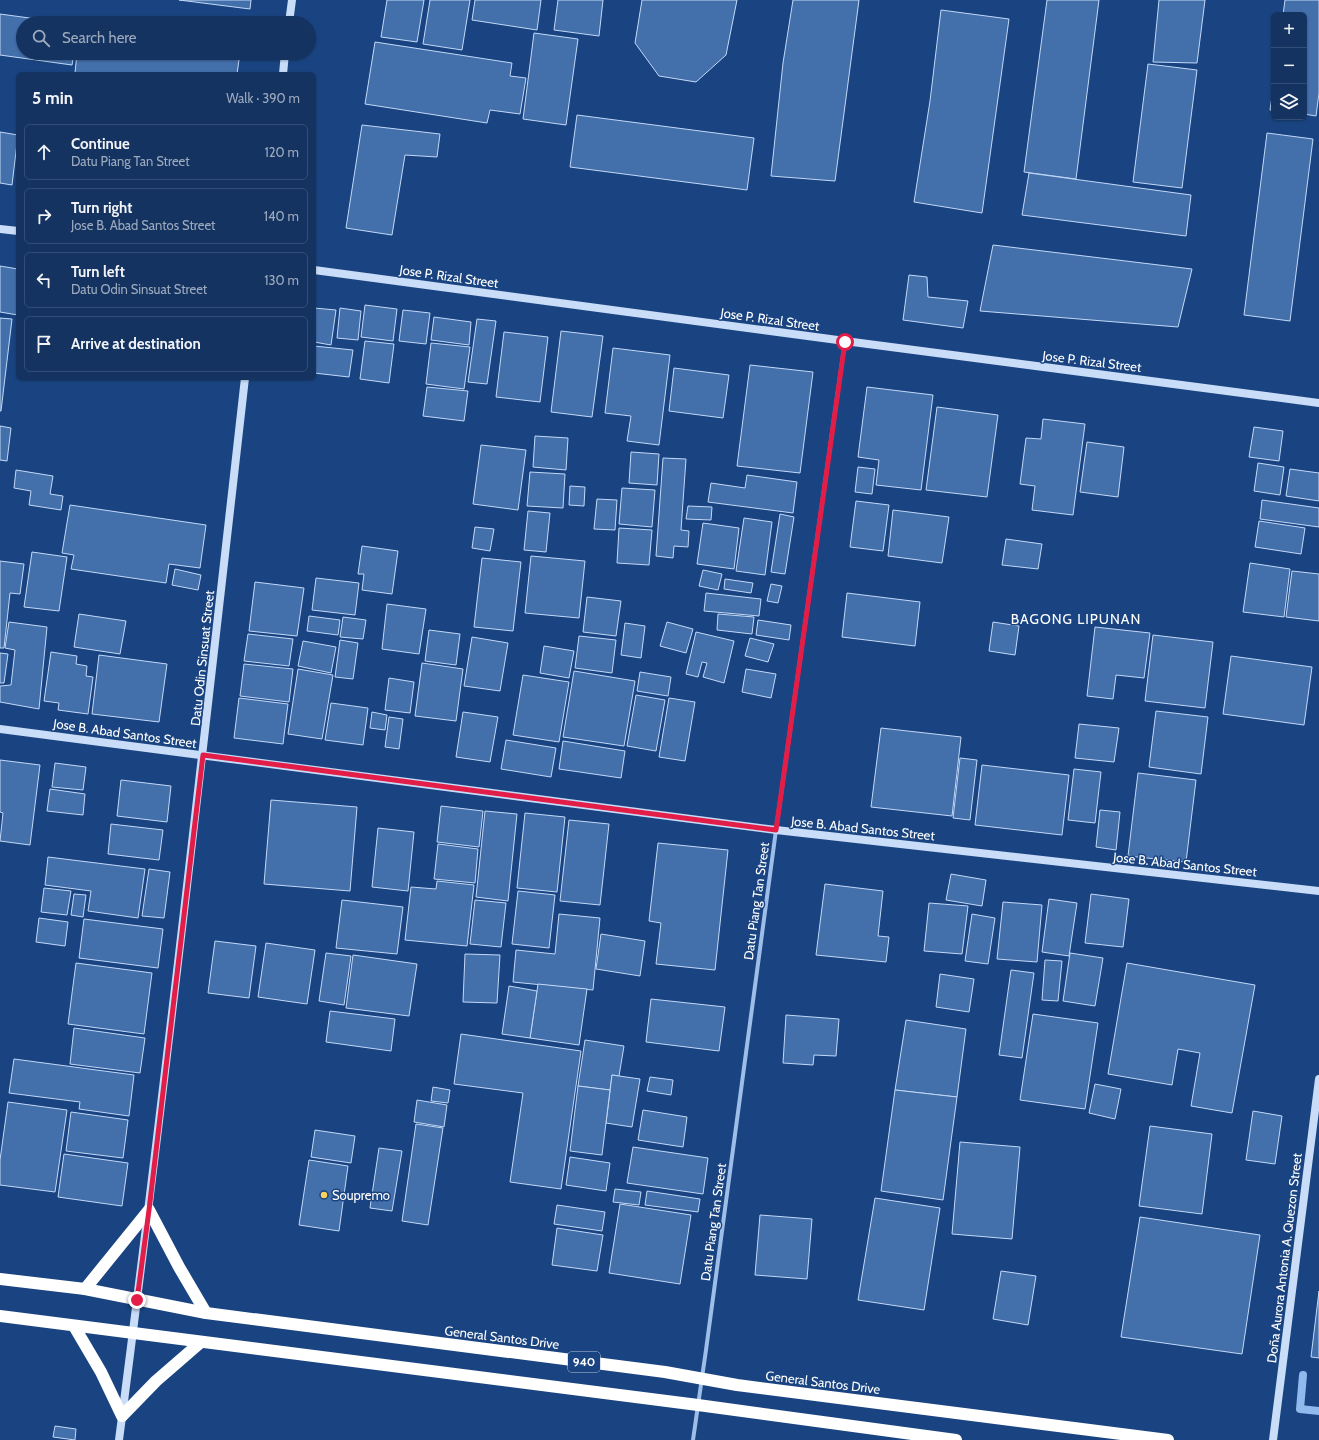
<!DOCTYPE html>
<meta charset="utf-8">
<style>
body{margin:0;font-family:Cabin,sans-serif;background:#213f6a;color:#f1f3f6}
.controls{position:absolute;right:12px;top:12px;display:grid;overflow:hidden;border-radius:6px;box-shadow:0 1px 3px #0004}
.controls button{width:36px;height:36px;display:grid;place-items:center;padding:0;border:0;border-bottom:1px solid #334e76;background:#143361;color:#f1f3f6;font:20px sans-serif}
.stop{position:absolute;width:12px;height:12px;margin:-9px;border:3px solid #e11d48;border-radius:50%;background:#fff}
.stop.end{background:#e11d48;border-color:#fff;box-shadow:0 1px 4px #0008}
.list{margin:0;padding:0;list-style:none}
h2{display:flex;justify-content:space-between;align-items:center;height:52px;margin:0;padding:0 16px;font-size:17px}
h2 small{font-size:13px;font-weight:400;color:#9daabd}
.list li{display:grid;grid-template-columns:26px 1fr auto;gap:12px;align-items:center;box-sizing:border-box;height:56px;margin:0 8px 8px;padding:0 8px;border:1px solid #334e76;border-radius:6px}
.list b{display:block;font-size:15px;white-space:nowrap}
.list p{margin:0;font-size:13px;white-space:nowrap;color:#9daabd}
.list em{font-size:13px;font-style:normal;color:#9daabd}
.icon{flex:none;width:22px;height:22px;fill:none;stroke:currentColor;stroke-width:2;stroke-linecap:round;stroke-linejoin:round}
.map{position:relative;flex:none;width:1319px;height:1440px;overflow:hidden}
.search{position:absolute;background:#143361;box-shadow:0 1px 3px #0004;left:16px;top:16px;width:300px;height:44px;display:flex;align-items:center;gap:10px;box-sizing:border-box;padding:0 14px;border-radius:22px;color:#9daabd;font-size:15px}
.panel{position:absolute;background:#143361;box-shadow:0 1px 3px #0004;left:16px;top:72px;width:300px;height:308px;border-radius:6px}
.map>svg:first-child{display:block}
.lines{fill:none;stroke-linecap:round;stroke-linejoin:round}
.stream{stroke:#90b9ed;stroke-width:8}
.building{fill:#436fab;stroke:#c2d9f8}
.street{stroke:#9ebeea;stroke-width:4}
.secondary{stroke:#c9dcf8;stroke-width:8}
.highway{stroke:#fff;stroke-width:12}
.route{stroke:#e11d48;stroke-width:5}
.poi-dot{fill:#fdd25a;stroke:#1a4481;stroke-width:1.5}
.labels{text-anchor:middle;stroke-width:3;stroke-linejoin:round;paint-order:stroke}
.shield{fill:#1a4481;stroke:#bac7d9;stroke-width:1}
.shield-label{font-size:12px;font-weight:bold;fill:#fff}
.street-label{font-size:13px;fill:#fff;stroke:#1a4481}
.poi-label{font-size:13px;fill:#fff;stroke:#1a4481;text-anchor:start}
.neighbourhood-label{font-size:14px;letter-spacing:1px;fill:#fff;stroke:#1a4481}
</style>
<div class="map">
<svg width="1319" height="1440" viewBox="0 0 1319 1440">
<rect width="100%" height="100%" fill="#1a4481"/>
<g class="lines">
<!-- stream -->
<path class="stream" d="M1303 1375 1300 1409 1319 1411"/>
</g>
<!-- building -->
<g class="building">
<path d="M179 0H251L250 9Z"/>
<path d="M387 0H424L417 42 381 37Z"/>
<path d="M430 0H470L462 50 423 44Z"/>
<path d="M475 0H541L537 30 472 20Z"/>
<path d="M558 0H603L599 36 554 30Z"/>
<path d="M642 0H737L726 55 696 82 659 76 635 43Z"/>
<path d="M793 0H859L835 181 771 176 783 63Z"/>
<path d="M1047 0H1099L1076 179 1024 172Z"/>
<path d="M1159 0H1205L1197 63 1153 62Z"/>
<path d="M1285 0H1319V93L1316 116 1304 114V15H1283Z"/>
<path d="M941 10 1009 19 982 213 914 202 930 101Z"/>
<path d="M0 14 66 23H23V53H74L72 65 0 55Z"/>
<path d="M534 33 578 39 566 125 523 119Z"/>
<path d="M375 42 512 63 510 76 526 78 520 114 490 110 487 123 365 104Z"/>
<path d="M77 53H240L237 74H86L75 73Z"/>
<path d="M1148 64 1197 70 1182 188 1133 182Z"/>
<path d="M1274 83V111L1270 110Z"/>
<path d="M577 115 754 138 747 190 570 167Z"/>
<path d="M362 125 440 134 437 157 405 155 392 235 346 228Z"/>
<path d="M0 132 18 135 12 185 0 183Z"/>
<path d="M1267 133 1313 139 1290 321 1244 315Z"/>
<path d="M1029 173 1191 195 1186 236 1022 215Z"/>
<path d="M993 245 1192 269 1178 327 980 311Z"/>
<path d="M0 266 18 269V315L0 312Z"/>
<path d="M909 275 927 277 928 297 968 301 963 328 903 320Z"/>
<path d="M365 305 397 309 393 341 361 337Z"/>
<path d="M314 308 336 310 331 345 314 342Z"/>
<path d="M340 308 361 311 358 340 337 338Z"/>
<path d="M403 310 430 313 426 344 399 341Z"/>
<path d="M434 317 471 322 469 345 431 340Z"/>
<path d="M0 318 12 319 1 411H0Z"/>
<path d="M477 319 496 321 487 384 468 382Z"/>
<path d="M561 331 603 336 592 417 551 412Z"/>
<path d="M504 332 548 337 540 402 496 397Z"/>
<path d="M365 341 394 344 389 383 360 379Z"/>
<path d="M431 343 470 347 464 389 426 384Z"/>
<path d="M314 346 353 350 349 377 314 373Z"/>
<path d="M613 348 670 355 659 445 627 441 631 416 605 413Z"/>
<path d="M750 365 813 372 800 473 737 466Z"/>
<path d="M674 368 729 375 723 418 669 411Z"/>
<path d="M427 387 468 391 464 421 423 416Z"/>
<path d="M867 387 933 395 921 490 876 485 879 460 858 457Z"/>
<path d="M937 407 998 415 987 497 926 490Z"/>
<path d="M1043 419 1085 424 1073 515 1032 510 1035 486 1020 484 1026 438 1041 439Z"/>
<path d="M0 426 11 428 7 461 0 460Z"/>
<path d="M1254 427 1283 431 1279 461 1249 457Z"/>
<path d="M535 436 568 438 566 470 533 467Z"/>
<path d="M1087 442 1124 447 1118 497 1080 492Z"/>
<path d="M481 445 526 450 518 510 473 504Z"/>
<path d="M631 452 659 454 657 485 629 483Z"/>
<path d="M663 458 686 459 681 530 689 531 688 547 674 546 673 558 656 556Z"/>
<path d="M1258 463 1284 467 1280 495 1254 491Z"/>
<path d="M858 467 875 469 872 494 855 492Z"/>
<path d="M1290 469 1319 473V501L1286 496Z"/>
<path d="M16 470 53 476 50 494 63 496 61 510 29 505 31 491 14 488Z"/>
<path d="M530 472 565 474 563 508 527 506Z"/>
<path d="M747 475 797 482 793 513 708 502 711 483 745 488Z"/>
<path d="M570 486 585 487 584 506 569 505Z"/>
<path d="M622 488 655 490 652 527 619 524Z"/>
<path d="M597 499 617 500 615 530 594 529Z"/>
<path d="M1262 500 1319 508V527L1260 519Z"/>
<path d="M856 501 889 505 883 551 850 547Z"/>
<path d="M70 505 206 525 200 568 169 564 166 583 71 569 74 555 62 553Z"/>
<path d="M688 506 712 507 711 520 686 519Z"/>
<path d="M893 510 949 517 942 563 888 556Z"/>
<path d="M528 511 550 513 546 552 524 550Z"/>
<path d="M780 514 794 517 785 574 771 572Z"/>
<path d="M744 518 772 522 765 575 736 571Z"/>
<path d="M1259 521 1305 528 1301 554 1255 547Z"/>
<path d="M703 523 739 528 734 569 697 564Z"/>
<path d="M475 527 494 529 490 551 472 548Z"/>
<path d="M619 528 652 530 649 565 617 563Z"/>
<path d="M1006 539 1042 544 1038 569 1002 565Z"/>
<path d="M362 546 398 551 392 594 362 590 364 574H358Z"/>
<path d="M32 552 67 557 59 611 24 607Z"/>
<path d="M531 556 585 561 579 618 525 613Z"/>
<path d="M482 558 521 562 513 631 474 627Z"/>
<path d="M0 561 24 564 20 594 10 593 4 648H0Z"/>
<path d="M1250 563 1290 569 1284 617 1243 612Z"/>
<path d="M175 569 201 575 198 590 172 585Z"/>
<path d="M703 570 722 574 718 590 699 586Z"/>
<path d="M1292 571 1319 574V621L1286 617Z"/>
<path d="M316 578 359 583 355 615 312 610Z"/>
<path d="M725 579 753 583 751 593 724 589Z"/>
<path d="M255 582 304 588 297 636 249 631Z"/>
<path d="M771 584 782 586 778 603 767 601Z"/>
<path d="M706 593 761 599 759 616 704 611Z"/>
<path d="M847 593 920 602 915 646 842 637Z"/>
<path d="M587 597 621 601 616 636 583 632Z"/>
<path d="M387 604 426 609 419 654 382 649Z"/>
<path d="M79 614 126 621 120 654 74 647Z"/>
<path d="M718 614 754 617 752 634 717 630Z"/>
<path d="M309 616 340 620 338 635 307 631Z"/>
<path d="M343 617 366 620 363 639 340 637Z"/>
<path d="M758 620 791 625 789 640 756 635Z"/>
<path d="M9 622 47 627 39 709 0 702V686L11 685 15 650 5 648Z"/>
<path d="M667 622 693 629 686 653 660 646Z"/>
<path d="M993 622 1019 626 1015 655 989 651Z"/>
<path d="M625 623 645 626 641 658 621 655Z"/>
<path d="M1095 627 1150 633 1144 678 1116 675 1113 699 1087 696Z"/>
<path d="M429 630 460 634 456 665 425 661Z"/>
<path d="M696 632 734 641 724 683 703 677 707 663 702 662 698 677 686 674Z"/>
<path d="M248 634 293 639 289 666 244 661Z"/>
<path d="M1153 635 1213 642 1205 708 1145 701Z"/>
<path d="M579 636 616 640 612 673 575 668Z"/>
<path d="M472 637 508 643 500 691 464 686Z"/>
<path d="M750 638 774 644 768 662 745 656Z"/>
<path d="M340 640 358 643 353 679 335 677Z"/>
<path d="M303 641 336 647 331 673 298 666Z"/>
<path d="M544 646 574 651 569 678 540 673Z"/>
<path d="M51 652 77 656 76 664 87 666 86 676 93 677 88 714 58 710 59 703 44 701Z"/>
<path d="M0 653 8 654 4 683H0Z"/>
<path d="M99 655 167 664 159 722 92 714Z"/>
<path d="M1231 656 1312 667 1304 725 1223 714Z"/>
<path d="M422 663 463 669 456 721 415 716Z"/>
<path d="M244 664 293 669 289 702 240 696Z"/>
<path d="M298 669 333 675 322 739 288 734Z"/>
<path d="M746 669 776 674 771 698 742 692Z"/>
<path d="M574 671 635 681 624 746 563 737Z"/>
<path d="M640 672 671 677 668 696 637 691Z"/>
<path d="M523 675 569 682 559 742 513 735Z"/>
<path d="M389 678 414 682 410 713 385 710Z"/>
<path d="M636 695 665 700 656 751 627 746Z"/>
<path d="M239 698 288 704 283 744 234 738Z"/>
<path d="M669 698 695 702 685 761 659 757Z"/>
<path d="M331 703 368 708 363 745 325 740Z"/>
<path d="M1156 711 1208 717 1201 774 1149 767Z"/>
<path d="M372 712 387 715 385 730 370 728Z"/>
<path d="M463 712 498 717 490 762 456 757Z"/>
<path d="M389 717 403 719 399 749 385 747Z"/>
<path d="M1079 724 1119 728 1114 762 1075 758Z"/>
<path d="M881 728 961 737 952 816 871 807Z"/>
<path d="M506 740 556 748 551 777 501 769Z"/>
<path d="M563 741 625 751 621 778 559 769Z"/>
<path d="M960 758 977 760 970 820 953 818Z"/>
<path d="M0 760 40 765 30 845 0 841 3 813 0 812Z"/>
<path d="M55 763 86 767 83 790 52 787Z"/>
<path d="M982 765 1069 775 1062 835 975 825Z"/>
<path d="M1074 769 1101 772 1095 823 1068 820Z"/>
<path d="M1138 773 1196 780 1186 862 1128 856Z"/>
<path d="M121 780 171 786 167 822 117 816Z"/>
<path d="M50 789 85 794 83 815 47 811Z"/>
<path d="M271 800 357 807 350 891 264 884Z"/>
<path d="M441 806 483 811 479 847 437 842Z"/>
<path d="M1100 810 1120 812 1116 850 1096 847Z"/>
<path d="M485 811 517 814 508 901 476 897Z"/>
<path d="M525 813 565 817 557 892 517 888Z"/>
<path d="M569 820 609 824 600 905 560 901Z"/>
<path d="M111 824 163 830 159 860 108 854Z"/>
<path d="M378 828 414 832 408 891 372 887Z"/>
<path d="M658 843 728 850 715 970 656 964 661 923 649 921Z"/>
<path d="M438 844 478 849 475 883 434 879Z"/>
<path d="M48 857 145 869 138 918 88 911 91 891 45 885Z"/>
<path d="M149 869 170 872 164 918 142 916Z"/>
<path d="M951 874 986 880 982 906 946 900Z"/>
<path d="M437 881 474 885 467 946 405 940 411 887 436 889Z"/>
<path d="M825 884 883 891 878 936 889 937 886 962 816 955Z"/>
<path d="M44 888 71 891 67 915 41 912Z"/>
<path d="M518 891 555 895 549 948 512 944Z"/>
<path d="M74 894 86 895 83 917 71 915Z"/>
<path d="M1091 894 1129 899 1123 947 1085 943Z"/>
<path d="M1049 899 1077 903 1069 956 1042 952Z"/>
<path d="M342 900 403 907 397 954 336 948Z"/>
<path d="M475 900 506 903 501 947 470 944Z"/>
<path d="M1003 902 1042 905 1037 962 997 959Z"/>
<path d="M929 903 968 906 962 954 924 951Z"/>
<path d="M559 914 600 918 593 990 513 982 516 950 555 954Z"/>
<path d="M972 914 995 918 988 964 965 961Z"/>
<path d="M39 918 68 922 65 946 36 942Z"/>
<path d="M84 919 163 929 158 968 79 958Z"/>
<path d="M601 934 645 941 640 976 596 969Z"/>
<path d="M215 941 256 946 249 998 208 993Z"/>
<path d="M266 943 315 950 307 1004 258 997Z"/>
<path d="M326 953 351 956 344 1005 319 1001Z"/>
<path d="M1070 953 1103 958 1095 1006 1063 1001Z"/>
<path d="M465 954 500 955 497 1003 463 1002Z"/>
<path d="M353 955 417 964 409 1016 346 1008Z"/>
<path d="M1045 960 1062 961 1058 1001 1042 1000Z"/>
<path d="M76 963 152 973 144 1034 68 1024Z"/>
<path d="M1127 963 1255 985 1232 1113 1191 1106 1200 1053 1178 1049 1172 1085 1108 1074Z"/>
<path d="M1011 970 1034 973 1022 1058 999 1055Z"/>
<path d="M940 974 974 979 969 1012 936 1007Z"/>
<path d="M538 984 587 989 579 1045 530 1038Z"/>
<path d="M509 986 537 991 530 1038 502 1034Z"/>
<path d="M651 999 725 1007 719 1051 646 1042Z"/>
<path d="M330 1011 395 1019 391 1051 326 1042Z"/>
<path d="M1033 1014 1098 1023 1085 1109 1020 1100Z"/>
<path d="M786 1015 839 1019 836 1056 814 1055 813 1065 783 1063Z"/>
<path d="M906 1020 966 1029 957 1097 895 1090Z"/>
<path d="M74 1028 145 1038 140 1073 70 1064Z"/>
<path d="M461 1034 581 1051 561 1189 510 1182 523 1093 454 1084Z"/>
<path d="M585 1040 624 1046 619 1076 612 1075 610 1090 578 1086Z"/>
<path d="M14 1059 134 1075 129 1116 79 1109 80 1102 9 1093Z"/>
<path d="M612 1075 640 1079 632 1127 606 1123Z"/>
<path d="M650 1077 673 1080 671 1095 647 1091Z"/>
<path d="M1095 1084 1121 1089 1115 1119 1089 1113Z"/>
<path d="M578 1086 610 1090 602 1155 570 1151Z"/>
<path d="M433 1087 450 1090 448 1103 431 1101Z"/>
<path d="M895 1090 957 1097 943 1200 881 1191Z"/>
<path d="M417 1100 447 1105 444 1127 414 1122Z"/>
<path d="M8 1102 67 1110 55 1192 0 1185V1160Z"/>
<path d="M643 1110 687 1117 683 1147 638 1140Z"/>
<path d="M1253 1111 1282 1116 1275 1164 1246 1160Z"/>
<path d="M71 1112 128 1120 123 1158 66 1151Z"/>
<path d="M416 1124 443 1128 428 1225 402 1221Z"/>
<path d="M1150 1126 1212 1134 1202 1214 1139 1206Z"/>
<path d="M315 1130 355 1136 351 1163 311 1157Z"/>
<path d="M960 1142 1020 1147 1012 1239 952 1234Z"/>
<path d="M633 1147 708 1158 703 1194 627 1183Z"/>
<path d="M379 1148 402 1151 392 1211 370 1208Z"/>
<path d="M64 1154 128 1163 122 1206 58 1197Z"/>
<path d="M570 1157 610 1163 606 1191 566 1185Z"/>
<path d="M309 1160 348 1166 339 1231 299 1225Z"/>
<path d="M615 1189 641 1192 639 1205 613 1202Z"/>
<path d="M647 1191 700 1199 698 1212 645 1205Z"/>
<path d="M875 1198 940 1208 924 1310 858 1300Z"/>
<path d="M620 1204 691 1215 680 1284 609 1273Z"/>
<path d="M557 1205 605 1212 602 1231 554 1224Z"/>
<path d="M760 1215 812 1219 807 1279 755 1275Z"/>
<path d="M1140 1217 1260 1235 1242 1354 1121 1337Z"/>
<path d="M557 1228 603 1235 597 1271 552 1265Z"/>
<path d="M1001 1271 1036 1276 1028 1325 993 1319Z"/>
<path d="M1319 1291V1358L1311 1357Z"/>
<path d="M55 1426 76 1429 75 1440 53 1437Z"/>
</g>
<g class="lines">
<!-- street -->
<path class="street" d="M693 1440 706 1350 776 830 845 341"/>
<!-- secondary -->
<g class="secondary">
<path d="M289 23 292 0"/>
<path d="M283 74 285 53"/>
<path d="M0 229 18 231"/>
<path d="M314 270 845 341 1319 403"/>
<path d="M0 729 776 830 1319 891"/>
<path d="M119 1440C165 1087 205 732 245 378"/>
<path d="M1273 1440 1319 1079"/>
</g>
<!-- highway -->
<g class="highway">
<path d="M0 1279 85 1289 206 1313 665 1372 737 1385 1168 1440"/>
<path d="M85 1289 149 1210 179 1267 206 1313"/>
<path d="M0 1316 698 1405 956 1440"/>
<path d="M74 1326 101 1372 122 1416 156 1381 201 1342"/>
</g>
</g>
<g class="lines">
<!-- route -->
<path class="route" d="M137 1300 149 1210 203 755 776 830 845 342"/>
</g>
<!-- markers -->
<circle class="poi-dot" cx="324" cy="1195" r="4"/>
<g class="labels">
<!-- shield labels -->
<rect class="shield" x="568" y="1352" width="32" height="20" rx="3"/>
<g class="shield-label">
<text x="584" y="1366">940</text>
</g>
<!-- street labels -->
<g class="street-label">
<text transform="translate(449 276) rotate(8)" y="5">Jose P. Rizal Street</text>
<text transform="translate(770 319) rotate(8)" y="5">Jose P. Rizal Street</text>
<text transform="translate(1092 361) rotate(7)" y="5">Jose P. Rizal Street</text>
<text transform="translate(202 658) rotate(-84)" y="5">Datu Odin Sinsuat Street</text>
<text transform="translate(125 733) rotate(8)" y="5">Jose B. Abad Santos Street</text>
<text transform="translate(863 828) rotate(6)" y="5">Jose B. Abad Santos Street</text>
<text transform="translate(1185 864) rotate(6)" y="5">Jose B. Abad Santos Street</text>
<text transform="translate(756 901) rotate(-82)" y="5">Datu Piang Tan Street</text>
<text transform="translate(713 1222) rotate(-82)" y="5">Datu Piang Tan Street</text>
<text transform="translate(1284 1258) rotate(-83)" y="5">Doña Aurora Antonia A. Quezon Street</text>
<text transform="translate(502 1337) rotate(7)" y="5">General Santos Drive</text>
<text transform="translate(823 1382) rotate(7)" y="5">General Santos Drive</text>
</g>
<!-- poi labels -->
<g class="poi-label">
<text x="332" y="1200">Soupremo</text>
</g>
<!-- neighbourhood labels -->
<g class="neighbourhood-label">
<text x="1076" y="624">BAGONG LIPUNAN</text>
</g>
</g>
</svg>
<div class="controls">
<button>+</button>
<button>−</button>
<button><svg class="icon" aria-label="layers" viewBox="0 0 24 24"><path d="M12 4l9 5-9 5-9-5zM3 14l9 5 9-5"/></svg></button>
</div>
<div class="stop" style="left:845px;top:342px"></div>
<div class="stop end" style="left:137px;top:1300px"></div>
<div class="search"><svg class="icon" aria-label="search" viewBox="0 0 24 24"><circle cx="10" cy="10" r="6"/><path d="M15 15l6 6"/></svg>Search here</div>
<section class="panel">
<h2>5 min<small>Walk · 390 m</small></h2>
<ul class="list">
<li><svg class="icon" aria-label="ahead" viewBox="0 0 24 24"><path d="M12 20V5M6 11l6-6 6 6"/></svg><div><b>Continue</b><p>Datu Piang Tan Street</p></div><em>120 m</em></li>
<li><svg class="icon" aria-label="right" viewBox="0 0 24 24"><path d="M7 20v-9h11M14 6l5 5-5 5"/></svg><div><b>Turn right</b><p>Jose B. Abad Santos Street</p></div><em>140 m</em></li>
<li><svg class="icon" aria-label="left" viewBox="0 0 24 24"><path d="M17 20v-9H6M10 6l-5 5 5 5"/></svg><div><b>Turn left</b><p>Datu Odin Sinsuat Street</p></div><em>130 m</em></li>
<li><svg class="icon" aria-label="arrive" viewBox="0 0 24 24"><path d="M6 21V4h12l-3 4 3 4H6"/></svg><div><b>Arrive at destination</b></div></li>
</ul>
</section>
</div>
